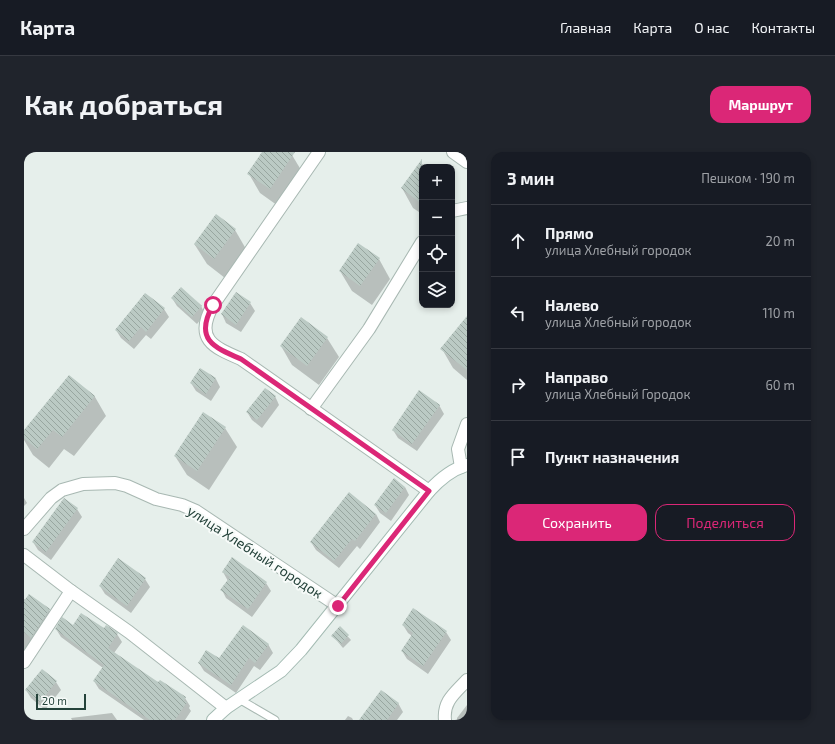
<!DOCTYPE html>
<html lang="ru">
<meta charset="utf-8">
<style>
body{margin:0;font-family:"Exo 2",sans-serif;background:#20242c;color:#f1f3f6}
.controls{position:absolute;right:12px;top:12px;display:grid;overflow:hidden;border-radius:8px;box-shadow:0 2px 6px #0003}
.controls button{width:36px;height:36px;display:grid;place-items:center;padding:0;border:0;border-bottom:1px solid #363941;background:#171b24;color:#f1f3f6;font:20px sans-serif}
.scale{position:absolute;left:12px;bottom:10px;width:50px;box-sizing:border-box;padding-left:4px;border:2px solid #24423a;border-top:0;font-size:11px;line-height:14px;white-space:nowrap;color:#24423a;-webkit-text-stroke:3px #f7fbf9;paint-order:stroke}
.stop{position:absolute;width:12px;height:12px;margin:-9px;border:3px solid #db2777;border-radius:50%;background:#fff}
.stop.end{background:#db2777;border-color:#fff;box-shadow:0 1px 4px #0008}
.list{margin:0;padding:0;list-style:none}
h2{display:flex;justify-content:space-between;align-items:center;height:52px;margin:0;padding:0 16px;font-size:17px}
h2 small{font-size:13px;font-weight:400;color:#9ea1a6}
.list li{display:grid;grid-template-columns:26px 1fr auto;gap:12px;align-items:center;box-sizing:border-box;height:72px;padding:0 16px;border-top:1px solid #363941}
.list b{display:block;font-size:15px;white-space:nowrap}
.list p{margin:0;font-size:13px;white-space:nowrap;color:#9ea1a6}
.list em{font-size:13px;font-style:normal;color:#9ea1a6}
.actions{display:flex;gap:8px;padding:12px 16px}
.actions a{flex:1;padding:9px 0;border:1px solid #db2777;border-radius:12px;text-align:center;font-size:14px;color:#db2777}
.actions .main{background:#db2777;color:#fff}
.icon{flex:none;width:22px;height:22px;fill:none;stroke:currentColor;stroke-width:2;stroke-linecap:round;stroke-linejoin:round}
.map{position:relative;flex:none;width:443px;height:568px;overflow:hidden;border-radius:12px}
header{display:flex;align-items:center;gap:24px;box-sizing:border-box;height:56px;padding:0 20px;background:#171b24;border-bottom:1px solid #363941}
header strong{font-size:19px}
nav{display:flex;gap:22px;margin-inline-start:auto;font-size:14px}
.intro{display:flex;align-items:center;justify-content:space-between;box-sizing:border-box;height:96px;padding:0 24px}
h1{margin:0;font-size:28px}
.button{padding:10px 18px;border-radius:12px;background:#db2777;color:#fff;font-size:14px;font-weight:700}
main{display:flex;gap:24px;padding:0 24px}
aside{flex:1;background:#171b24;border-radius:12px;box-shadow:0 2px 6px #0003}
.map>svg:first-child{display:block}
.shadow{fill:#0003}
.building{fill:url(#building-back-hatch)}
.lines{fill:none;stroke-linecap:round;stroke-linejoin:round}
.lane-casing{stroke:#a8b8b2;stroke-width:9}
.street-casing{stroke:#a8b8b2;stroke-width:14}
.secondary-casing{stroke:#a4bbb3;stroke-width:14}
.lane{stroke:#fff;stroke-width:7}
.street{stroke:#fff;stroke-width:12}
.secondary{stroke:#fff;stroke-width:12}
.route{stroke:#db2777;stroke-width:5}
.labels{text-anchor:middle;stroke-width:4;stroke-linejoin:round;paint-order:stroke}
.street-label{font-size:14px;fill:#24423a;stroke:#f7fbf9}
</style>
<header>
<strong>Карта</strong>
<nav><a>Главная</a><a>Карта</a><a>О нас</a><a>Контакты</a></nav>
</header>
<div class="intro"><h1>Как добраться</h1><a class="button">Маршрут</a></div>
<main>
<div class="map">
<svg width="443" height="568" viewBox="0 0 443 568">
<defs>
<pattern id="building-back-hatch" width="6" height="6" patternUnits="userSpaceOnUse"><rect width="6" height="6" fill="#bbcac4"/><path d="M-1 5l2 2M0 0l6 6M5-1l2 2" fill="none" stroke="#98a6a0"/></pattern>
</defs>
<rect width="100%" height="100%" fill="#e6efeb"/>
<!-- shadow -->
<g class="shadow">
<path d="M239 0H264L268 3 280 23 257 56 236 41 225 22Z"/>
<path d="M397 11 402 15H398V62L389 56 378 36Z"/>
<path d="M428 42 431 47 428 52Z"/>
<path d="M211 78 222 97 201 126 183 112 171 93Z"/>
<path d="M355 107 366 127 348 153 328 139 316 119Z"/>
<path d="M122 142 140 157 145 165 127 187 122 183 110 197 97 186 92 178Z"/>
<path d="M148 146 177 154 181 162 173 172 153 154Z"/>
<path d="M226 151 231 159 217 180 202 171 198 162Z"/>
<path d="M443 165V228L429 216 418 197Z"/>
<path d="M303 186 315 205 295 233 268 213 257 194Z"/>
<path d="M176 217 192 227 196 235 187 249 172 239 167 231Z"/>
<path d="M45 224 71 245 82 264 50 304 40 297 25 316 9 303 0 288V280Z"/>
<path d="M251 244 255 253 238 276 228 268 223 260Z"/>
<path d="M415 253 420 262 393 299 374 286 369 278Z"/>
<path d="M201 276 213 295 185 338 163 323 151 304Z"/>
<path d="M381 335 385 343 367 369 356 361 351 353Z"/>
<path d="M0 346 3 351 0 354Z"/>
<path d="M40 347 53 357 58 365 27 408 14 398 9 390Z"/>
<path d="M352 362 356 370 336 397 333 394 315 416 292 398 287 390Z"/>
<path d="M95 408 121 427 126 435 107 461 81 442 76 434Z"/>
<path d="M199 420 242 431 247 439 228 465 202 446 198 438 204 429Z"/>
<path d="M0 447 25 458 30 466 0 500Z"/>
<path d="M379 473 422 480 427 488 404 522 383 507 378 499 388 484 384 481Z"/>
<path d="M49 474 80 478 93 482 98 490 90 501 134 532 161 546 166 554 165 556 167 559 161 568H120L75 537 70 529 79 516 37 485 32 477Z"/>
<path d="M316 476 327 488 319 496 309 484Z"/>
<path d="M244 492 249 501 236 518 230 514 212 541 180 519 175 511 195 508Z"/>
<path d="M32 530 37 538 21 558 7 546 2 538Z"/>
<path d="M374 551 379 560 373 568H336Z"/>
<path d="M443 553V568H433V566Z"/>
<path d="M88 561 93 568H48L47 566Z"/>
<path d="M324 564 328 566 329 568H321Z"/>
</g>
<!-- building -->
<g class="building">
<path d="M238 0H271L246 37 223 22Z"/>
<path d="M398 7V52L377 36Z"/>
<path d="M192 62 212 77 190 107 170 92Z"/>
<path d="M334 91 356 106 336 134 315 119Z"/>
<path d="M157 135 178 154 168 165 147 146Z"/>
<path d="M212 140 227 150 212 173 197 162Z"/>
<path d="M121 141 141 156 122 180 117 175 105 189 91 178Z"/>
<path d="M443 164V218L416 197Z"/>
<path d="M277 165 304 185 283 214 256 194Z"/>
<path d="M176 216 192 226 182 242 166 231Z"/>
<path d="M45 223 71 244 38 285 29 278 13 297 0 286V278Z"/>
<path d="M241 236 252 244 233 268 222 260Z"/>
<path d="M395 238 416 253 388 292 368 278Z"/>
<path d="M179 260 202 275 173 319 150 304Z"/>
<path d="M370 326 381 335 362 361 350 353Z"/>
<path d="M325 340 352 362 331 389 328 387 310 409 286 390Z"/>
<path d="M40 346 54 356 22 400 8 390Z"/>
<path d="M208 405 243 430 224 457 196 438 206 425 198 420Z"/>
<path d="M94 406 122 426 103 454 75 434Z"/>
<path d="M5 442 26 457 7 486 0 480V449Z"/>
<path d="M389 456 423 479 399 514 377 499 389 481 378 473Z"/>
<path d="M57 461 80 476 82 473 94 481 84 496 134 530 136 528 162 545 160 549 163 550 151 568H126L69 529 80 513 31 477 38 465 49 473Z"/>
<path d="M219 473 245 492 231 511 225 506 207 533 174 511 182 498 195 506Z"/>
<path d="M316 474 325 483 317 492 307 484Z"/>
<path d="M18 517 33 529 16 550 1 538Z"/>
<path d="M357 538 375 551 363 568H335Z"/>
</g>
<g class="lines">
<!-- lane casing -->
<g class="lane-casing">
<path id="lane" d="M215 547 251 568"/>
</g>
<!-- street casing -->
<g class="street-casing">
<g id="street">
<path d="M295 0 189 153C170 187 189 195 217 207L405 339"/>
<path d="M429 0 443 10"/>
<path d="M428 59 443 56"/>
<path d="M287 257 345 177 398 90"/>
<path d="M437 315 434 297 443 272"/>
<path d="M0 377 27 346 38 338 59 332 91 331 103 334 132 347 158 353 172 359 314 454"/>
<path d="M0 403 47 439 105 480 202 556"/>
<path d="M0 510 47 439"/>
<path d="M421 568C419 549 431 541 443 528"/>
</g>
</g>
<!-- secondary casing -->
<g class="secondary-casing">
<path id="secondary" d="M189 568 202 556 257 519 277 498 405 339C416 327 428 317 443 313"/>
</g>
<!-- lane -->
<use href="#lane" class="lane"/>
<!-- street -->
<use href="#street" class="street"/>
<!-- secondary -->
<use href="#secondary" class="secondary"/>
</g>
<g class="lines">
<!-- route -->
<path class="route" d="M189 153C170 187 189 195 217 207L405 339 314 454"/>
</g>
<g class="labels">
<!-- street labels -->
<g class="street-label">
<text transform="translate(231 400) rotate(33)" y="5">улица Хлебный городок</text>
</g>
</g>
</svg>
<div class="controls">
<button>+</button>
<button>−</button>
<button><svg class="icon" aria-label="locate" viewBox="0 0 24 24"><circle cx="12" cy="12" r="6"/><path d="M12 2v4M12 18v4M2 12h4M18 12h4"/></svg></button>
<button><svg class="icon" aria-label="layers" viewBox="0 0 24 24"><path d="M12 4l9 5-9 5-9-5zM3 14l9 5 9-5"/></svg></button>
</div>
<div class="scale">20 m</div>
<div class="stop" style="left:189px;top:153px"></div>
<div class="stop end" style="left:314px;top:454px"></div>
</div>
<aside>
<h2>3 мин<small>Пешком · 190 m</small></h2>
<ul class="list">
<li><svg class="icon" aria-label="ahead" viewBox="0 0 24 24"><path d="M12 20V5M6 11l6-6 6 6"/></svg><div><b>Прямо</b><p>улица Хлебный городок</p></div><em>20 m</em></li>
<li><svg class="icon" aria-label="left" viewBox="0 0 24 24"><path d="M17 20v-9H6M10 6l-5 5 5 5"/></svg><div><b>Налево</b><p>улица Хлебный городок</p></div><em>110 m</em></li>
<li><svg class="icon" aria-label="right" viewBox="0 0 24 24"><path d="M7 20v-9h11M14 6l5 5-5 5"/></svg><div><b>Направо</b><p>улица Хлебный Городок</p></div><em>60 m</em></li>
<li><svg class="icon" aria-label="arrive" viewBox="0 0 24 24"><path d="M6 21V4h12l-3 4 3 4H6"/></svg><div><b>Пункт назначения</b></div></li>
</ul>
<div class="actions"><a class="main">Сохранить</a><a>Поделиться</a></div>
</aside>
</main>
